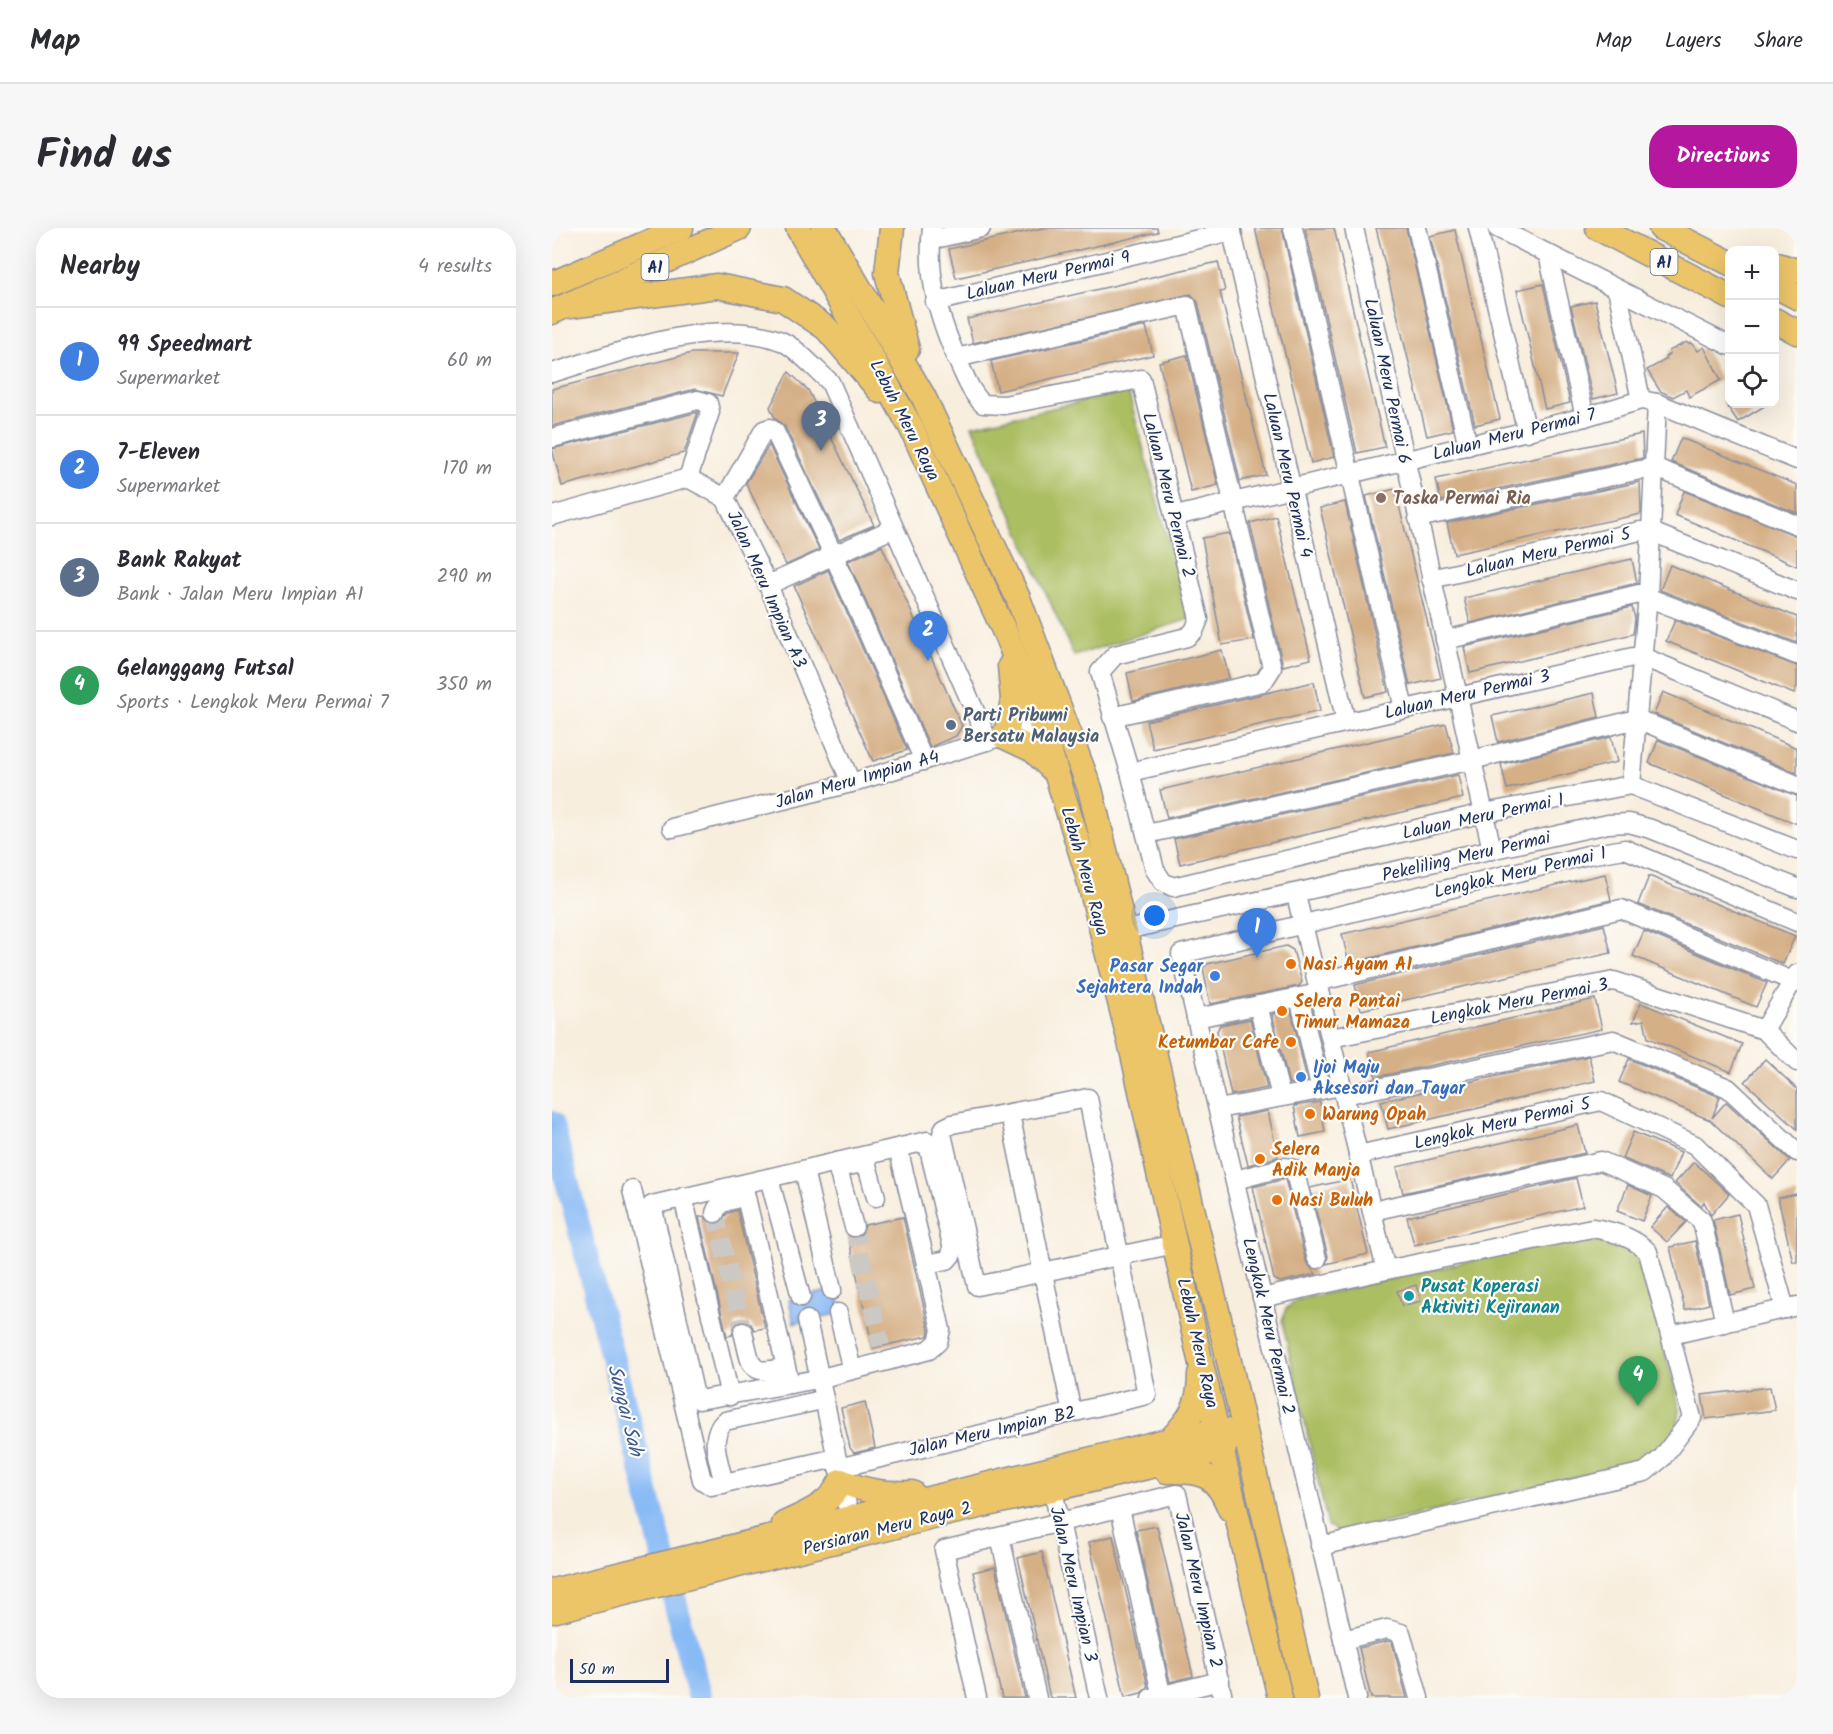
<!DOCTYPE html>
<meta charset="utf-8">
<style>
body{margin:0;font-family:Kalam,sans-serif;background:#f7f7f7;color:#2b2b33}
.controls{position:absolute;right:18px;top:18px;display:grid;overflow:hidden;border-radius:12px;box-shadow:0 6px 24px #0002}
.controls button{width:54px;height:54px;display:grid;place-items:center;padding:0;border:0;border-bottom:2px solid #e1e1e2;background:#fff;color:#2b2b33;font:30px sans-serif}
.scale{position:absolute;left:18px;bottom:15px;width:99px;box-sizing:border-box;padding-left:6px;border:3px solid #1b2f5e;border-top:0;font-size:16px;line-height:21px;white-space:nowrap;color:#1b2f5e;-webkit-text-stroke:4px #fdfcf7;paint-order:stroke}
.you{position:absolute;left:603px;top:688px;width:21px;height:21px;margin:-15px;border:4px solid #fff;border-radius:50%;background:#1a73e8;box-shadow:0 0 0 9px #1a73e833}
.badge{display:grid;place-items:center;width:39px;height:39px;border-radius:50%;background:#b5179e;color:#fff;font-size:20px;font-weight:700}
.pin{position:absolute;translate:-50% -50px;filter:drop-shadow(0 2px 3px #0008)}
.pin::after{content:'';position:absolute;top:32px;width:21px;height:18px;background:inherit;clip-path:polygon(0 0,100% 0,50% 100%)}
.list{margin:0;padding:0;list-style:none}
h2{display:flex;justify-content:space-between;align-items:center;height:78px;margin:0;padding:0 24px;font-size:26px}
h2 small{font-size:20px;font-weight:400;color:#7c7c81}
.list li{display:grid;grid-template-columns:39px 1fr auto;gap:18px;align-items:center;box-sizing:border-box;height:108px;padding:0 24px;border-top:2px solid #e1e1e2}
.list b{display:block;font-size:22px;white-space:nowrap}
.list p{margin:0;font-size:20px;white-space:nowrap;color:#7c7c81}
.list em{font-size:20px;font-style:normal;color:#7c7c81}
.icon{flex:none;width:33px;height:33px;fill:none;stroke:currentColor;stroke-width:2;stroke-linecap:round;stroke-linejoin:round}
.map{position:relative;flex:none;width:1245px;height:1470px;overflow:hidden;border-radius:24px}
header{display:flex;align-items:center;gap:36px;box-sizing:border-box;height:84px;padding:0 30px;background:#fff;border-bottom:2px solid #e1e1e2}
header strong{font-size:28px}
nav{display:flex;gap:33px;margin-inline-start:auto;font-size:21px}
.intro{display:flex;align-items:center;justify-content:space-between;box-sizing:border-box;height:144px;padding:0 36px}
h1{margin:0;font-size:42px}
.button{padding:15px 27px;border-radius:24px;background:#b5179e;color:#fff;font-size:21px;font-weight:700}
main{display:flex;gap:36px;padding:0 36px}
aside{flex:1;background:#fff;border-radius:24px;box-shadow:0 6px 24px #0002}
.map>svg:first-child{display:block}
.green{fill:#acbe62;stroke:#647660;stroke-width:1.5}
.water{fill:#88baf5;stroke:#5274aa;stroke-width:1.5}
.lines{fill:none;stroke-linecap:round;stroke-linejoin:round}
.river{stroke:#88baf5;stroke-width:24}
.building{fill:#d5b087}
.minor-tunnel{stroke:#ccc8c4;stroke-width:18;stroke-dasharray:18 9;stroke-linecap:butt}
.minor-casing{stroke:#8a8e9e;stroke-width:21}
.major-casing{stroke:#8a8e9e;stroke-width:27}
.minor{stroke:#fff;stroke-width:18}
.major{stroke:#edc569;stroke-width:24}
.education-dot{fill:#8d6e63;stroke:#fdfcf7;stroke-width:2}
.service-dot{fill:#5c6f8a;stroke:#fdfcf7;stroke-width:2}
.food-dot{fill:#e8710a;stroke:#fdfcf7;stroke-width:2}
.shop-dot{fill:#3f7fe0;stroke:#fdfcf7;stroke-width:2}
.culture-dot{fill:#0f9aa8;stroke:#fdfcf7;stroke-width:2}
.labels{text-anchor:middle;stroke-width:4.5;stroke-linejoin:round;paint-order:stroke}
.shield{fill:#fdfcf7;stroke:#5f6c8c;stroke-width:1.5}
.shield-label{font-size:16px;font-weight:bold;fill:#1b2f5e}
.street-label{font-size:18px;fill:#1b2f5e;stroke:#fdfcf7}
.education-label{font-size:18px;font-weight:bold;fill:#785e54;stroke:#fdfcf7;text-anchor:start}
.service-label{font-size:18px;font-weight:bold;fill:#4e5e75;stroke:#fdfcf7;text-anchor:start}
.food-label{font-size:18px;font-weight:bold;fill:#c56008;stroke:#fdfcf7;text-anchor:start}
.shop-label{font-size:18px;font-weight:bold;fill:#366cbe;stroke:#fdfcf7;text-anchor:end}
.culture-label{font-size:18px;font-weight:bold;fill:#0d838f;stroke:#fdfcf7;text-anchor:start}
.water-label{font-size:20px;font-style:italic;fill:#3c598b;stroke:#fdfcf7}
</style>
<header>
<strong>Map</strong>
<nav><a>Map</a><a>Layers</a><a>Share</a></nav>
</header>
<div class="intro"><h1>Find us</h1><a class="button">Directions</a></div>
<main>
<aside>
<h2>Nearby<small>4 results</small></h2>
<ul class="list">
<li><span class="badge" style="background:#3f7fe0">1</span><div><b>99 Speedmart</b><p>Supermarket</p></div><em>60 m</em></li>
<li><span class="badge" style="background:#3f7fe0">2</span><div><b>7-Eleven</b><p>Supermarket</p></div><em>170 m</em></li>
<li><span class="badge" style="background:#5c6f8a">3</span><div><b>Bank Rakyat</b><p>Bank · Jalan Meru Impian A1</p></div><em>290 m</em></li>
<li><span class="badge" style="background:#2e9e5b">4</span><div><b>Gelanggang Futsal</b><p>Sports · Lengkok Meru Permai 7</p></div><em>350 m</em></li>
</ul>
</aside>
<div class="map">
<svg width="1245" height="1470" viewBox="0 0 1245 1470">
<rect width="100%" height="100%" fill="#fdfcf7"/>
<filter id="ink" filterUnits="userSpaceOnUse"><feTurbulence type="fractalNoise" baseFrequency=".0167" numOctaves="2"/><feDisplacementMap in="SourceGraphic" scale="12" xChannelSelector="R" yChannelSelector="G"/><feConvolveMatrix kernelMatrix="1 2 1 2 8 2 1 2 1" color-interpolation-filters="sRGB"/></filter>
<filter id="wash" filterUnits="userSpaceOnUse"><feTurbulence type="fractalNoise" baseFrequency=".008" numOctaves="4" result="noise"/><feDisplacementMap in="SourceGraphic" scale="24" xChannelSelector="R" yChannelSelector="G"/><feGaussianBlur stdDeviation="1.35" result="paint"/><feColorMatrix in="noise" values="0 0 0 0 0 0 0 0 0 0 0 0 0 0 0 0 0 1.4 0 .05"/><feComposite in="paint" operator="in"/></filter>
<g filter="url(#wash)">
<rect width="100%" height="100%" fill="#f8eede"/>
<!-- green -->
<g class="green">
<path d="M576 163 637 391 522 428 420 198Z"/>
<path d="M1033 1007H1054L1087 1023 1128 1181 1125 1202 1104 1230 790 1305 776 1298 730 1093 734 1081 744 1072Z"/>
</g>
<!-- water -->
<path class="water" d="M285 1061 290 1085 242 1095 237 1072Z"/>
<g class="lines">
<!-- river -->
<path class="river" d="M0 895 148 1470"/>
</g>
<g id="blocks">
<!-- building -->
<g class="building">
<path d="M491 0H605L606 4 404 50 397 21Z"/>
<path d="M703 0H730L782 229 759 235Z"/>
<path d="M753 0H782L833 219 805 225Z"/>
<path d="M824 0H854L901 202 875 208Z"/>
<path d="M903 2 948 191 923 197 878 8Z"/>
<path d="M666 34 673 63 668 64 714 247 688 253 646 74 639 66 421 115 415 91Z"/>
<path d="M991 56 1018 175 993 181 965 62Z"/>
<path d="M1043 73 1066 165 1041 171 1019 78Z"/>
<path d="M594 98 601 127 446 163 439 133Z"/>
<path d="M1135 114 1136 116 1140 115 1146 123 1152 119 1169 152 1137 169 1134 162 1121 169 1108 163 1095 142 1115 131 1113 129 1118 126 1117 123Z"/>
<path d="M140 125H187L170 168 143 161 0 198V161Z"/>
<path d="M635 127 666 257 639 264 607 134Z"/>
<path d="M237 144 256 162 322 297 287 312 233 199 223 190 218 179Z"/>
<path d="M1174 176H1216L1186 194Z"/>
<path d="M146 184 132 225 10 258 0 221Z"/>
<path d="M1090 206 1091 230 889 273 884 251Z"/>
<path d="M1129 210 1245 257V285L1119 234Z"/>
<path d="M217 217 267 322 234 337 194 255Z"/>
<path d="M1088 254 1089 286 902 326 895 295Z"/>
<path d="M843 261 889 450 858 457 814 268Z"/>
<path d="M1132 263 1245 308V338L1123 287Z"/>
<path d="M793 274 836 464 813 469 768 280Z"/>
<path d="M724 288 759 431 731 438 698 295Z"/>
<path d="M677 305 702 412 670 417 650 310Z"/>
<path d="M330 318 410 498 404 508 378 519 296 333Z"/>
<path d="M1080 331 1085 355 918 395 912 370Z"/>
<path d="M1118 337 1245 389V415L1108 362Z"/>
<path d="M276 342 355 522 321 533 242 358Z"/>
<path d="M1080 379 1083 391 1081 406 918 445 912 419Z"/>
<path d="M1123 392 1245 438V458L1242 466 1114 413Z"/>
<path d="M670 422 677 450 581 473 575 445Z"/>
<path d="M762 454 768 483 601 521 594 493Z"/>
<path d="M1111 464 1245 520V545L1102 486Z"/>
<path d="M1042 465 1047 489 946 514 940 488Z"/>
<path d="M894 496 902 525 615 590 608 562Z"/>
<path d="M1059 509 1065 534 955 561 949 536Z"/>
<path d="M1106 512 1245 568V596L1097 535Z"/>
<path d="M906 547 911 570 628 636 622 611Z"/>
<path d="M1053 646 1059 672 797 735 790 706Z"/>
<path d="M1097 648 1243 708 1231 736 1086 676Z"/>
<path d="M1052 697 1059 725 809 782 803 757Z"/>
<path d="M1092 703 1215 755 1204 779 1081 728Z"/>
<path d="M734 718 741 722 750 754 747 758 658 776 651 740 655 736Z"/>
<path d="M1043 771 1050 801 824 849 817 824Z"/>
<path d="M1089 775 1190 816 1179 844 1096 810 1092 792 1081 794Z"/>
<path d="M739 782 755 853 737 856 720 786Z"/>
<path d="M698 791 715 860 679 867 665 803 668 797Z"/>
<path d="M1037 828 1043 853 836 901 829 873Z"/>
<path d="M1077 831 1168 869 1160 890 1174 874 1238 932 1221 951 1158 892 1067 854Z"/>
<path d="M1213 831 1245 861V901L1193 854Z"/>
<path d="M768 874 773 904 748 909 742 878Z"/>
<path d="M716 883 726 929 696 937 684 889Z"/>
<path d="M1026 897 1033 925 851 965 845 939Z"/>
<path d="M1081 904 1129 924 1118 951 1070 930Z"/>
<path d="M1142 934 1177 966 1159 987 1152 974 1149 978 1123 955Z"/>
<path d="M1024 950 1031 978 862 1017 855 989Z"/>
<path d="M733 951 754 1034 764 1046 728 1054 722 1051 701 959Z"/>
<path d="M798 951 816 1026 774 1036 776 1028 758 960Z"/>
<path d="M1076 957 1100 968 1090 993 1065 983Z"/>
<path d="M1245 966V1034H1241L1226 970Z"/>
<path d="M1116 979 1134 994 1115 1014 1098 999Z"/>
<path d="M185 982 213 1100 202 1102 199 1096 189 1093 183 1096 180 1107 175 1108 147 989 152 988 158 995 165 996 176 985Z"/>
<path d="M1186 986 1203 1061 1178 1067 1161 992Z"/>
<path d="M351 989 377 1102 376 1108 321 1120 296 1008 304 1010 310 1007 313 997Z"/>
<path d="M1143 1013 1157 1076 1133 1082 1118 1019Z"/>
<path d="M864 1057 869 1073 850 1078 845 1063Z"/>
<path d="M1218 1159 1223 1182 1154 1191 1150 1167Z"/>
<path d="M313 1174 323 1220 302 1225 298 1220 289 1180Z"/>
<path d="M605 1298 641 1448 618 1454 584 1302Z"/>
<path d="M561 1308 596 1459 589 1465 573 1469 537 1314Z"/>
<path d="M490 1324 501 1373 524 1470H498L466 1330Z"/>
<path d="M443 1339 473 1470H450L421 1344Z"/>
<path d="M836 1413 840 1414 855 1470H819L807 1420Z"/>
</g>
</g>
</g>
<g filter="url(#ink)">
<use href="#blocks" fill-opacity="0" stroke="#8a8e9e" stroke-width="1.5"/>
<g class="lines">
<!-- minor-tunnel -->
<g class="minor-tunnel">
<path d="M163 985 191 1104"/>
<path d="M302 999 329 1118"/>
</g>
<!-- minor casing -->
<g class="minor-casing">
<g id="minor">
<path d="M380 0C374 51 388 94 409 140 415 153 420 166 431 176L452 177 589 151 647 391 642 403 635 409 563 427 548 444 578 544 603 642 611 654 621 659 932 585 1079 557 1245 622"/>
<path d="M679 0 794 494"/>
<path d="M741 0 852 481"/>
<path d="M802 0 940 622"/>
<path d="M865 0 916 218"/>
<path d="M926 0 975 204"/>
<path d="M945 0 1178 118"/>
<path d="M379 12 429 0"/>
<path d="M996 26 1033 189"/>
<path d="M1065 61 1089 172 1105 175 1245 232"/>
<path d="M383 74 680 3"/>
<path d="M404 130 635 77 720 440 711 454 560 489"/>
<path d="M0 145C66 125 162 87 229 113 243 118 266 144 278 154L436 513"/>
<path d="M0 210 146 172 156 175 158 184 136 250"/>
<path d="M173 270 212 202 218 200 223 204 282 328 372 533"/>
<path d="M0 288 136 250 173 270 216 357 299 555"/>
<path d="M624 288 1033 189 1089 172"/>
<path d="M866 290 1102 239 1245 297"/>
<path d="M879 351 1088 303 1100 304 1245 363"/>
<path d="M216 357 342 300"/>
<path d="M893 412 1087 366 1245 427"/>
<path d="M578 544 1081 429H1091L1245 493"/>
<path d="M1079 557 1096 367 1105 175"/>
<path d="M120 600 299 555 489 496"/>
<path d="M595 606 920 532 1085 491 1245 557"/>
<path d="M744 667 834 1042"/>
<path d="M574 702 1056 596 1077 595 1099 601 1245 660"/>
<path d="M765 754 1069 681 1245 755"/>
<path d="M747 769 769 862"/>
<path d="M706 777 729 869"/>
<path d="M644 790 767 765"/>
<path d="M1212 802 1245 746"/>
<path d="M779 810 1062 753 1212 802 1245 834"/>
<path d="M792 867 1061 812 1176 860 1245 924"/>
<path d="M666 881 790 858"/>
<path d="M458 886 520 1185"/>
<path d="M375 913 400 1017V1026L395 1032 374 1036 389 1102 386 1114 377 1122 266 1151 147 1172 143 1168 100 977Z"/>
<path d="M346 920 374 1036"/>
<path d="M806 927 1049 873 1143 917 1204 977 1233 1081"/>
<path d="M284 934 302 999"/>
<path d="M296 938 311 935 315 937 324 969"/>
<path d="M252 942 280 1062"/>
<path d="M217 950 249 1069"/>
<path d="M683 952 733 939 742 941 765 1031"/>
<path d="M80 962 150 1252 159 1258 284 1230"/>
<path d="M193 965 238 1156"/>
<path d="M131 969 178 1168"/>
<path d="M820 983 1049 933 1112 961 1150 993 1173 1095"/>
<path d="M163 985C168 968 184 976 193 965L192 956"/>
<path d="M710 1070 834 1042 1040 1000C1060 1003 1082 1009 1096 1024L1140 1190 1110 1230 1093 1244 768 1318"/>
<path d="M286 1085 300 1142"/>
<path d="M255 1092 298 1291"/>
<path d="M191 1104C200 1137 195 1149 233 1139"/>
<path d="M1119 1107 1245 1078"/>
<path d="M286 1240 595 1167 536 870 400 896 392 900 390 906 425 1058 623 1016"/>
<path d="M498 1249 547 1470"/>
<path d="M172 1256C168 1235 155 1209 173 1193L270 1172"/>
<path d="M568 1280 610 1470"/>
<path d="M448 1309 485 1470"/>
<path d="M791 1412 835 1401 849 1405 867 1470"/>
<path d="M425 1470 392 1322 625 1266 671 1470"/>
<path d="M599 1470 668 1453"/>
<path d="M805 1470 629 726 1036 627 1073 621 1245 694"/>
</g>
</g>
<!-- major casing -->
<g class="major-casing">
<g id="major">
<path d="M246 0 359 199 455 409 489 496 535 644 580 822 647 1127 728 1470"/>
<path d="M272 0 371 168 466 370 538 561 671 1107 754 1470"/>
<path d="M340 0 335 45 355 121"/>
<path d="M1046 0 1178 69"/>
<path d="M1109 0 1178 35"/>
<path d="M1222 36 1245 43"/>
<path d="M0 56 129 0"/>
<path d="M1222 57 1245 69"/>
<path d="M18 78 165 58 231 71 274 100 328 163"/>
<path d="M0 84 187 0"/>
<path d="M1222 92 1245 104"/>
<path d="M454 507 461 472 458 438"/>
<path d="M451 508 481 522 501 542"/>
<path d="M618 1212C639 1190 648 1177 648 1146"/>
<path d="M615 1243C651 1242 665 1247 678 1281"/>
<path d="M232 1296C255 1285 278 1277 289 1253 314 1264 333 1266 360 1265"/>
<path d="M0 1363 618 1212 667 1202 674 1203 681 1210"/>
<path d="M0 1383 397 1285 672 1221"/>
</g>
</g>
<!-- minor -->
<use href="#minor" class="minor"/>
<!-- major -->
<use href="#major" class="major"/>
</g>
</g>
<!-- markers -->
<circle class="education-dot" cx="829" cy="270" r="6"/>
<circle class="service-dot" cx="399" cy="497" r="6"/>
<g class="food-dot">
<circle cx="739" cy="736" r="6"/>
<circle cx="730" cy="783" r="6"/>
<circle cx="739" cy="814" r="6"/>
<circle cx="758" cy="886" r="6"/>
<circle cx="708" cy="931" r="6"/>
<circle cx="725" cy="972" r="6"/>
</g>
<g class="shop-dot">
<circle cx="663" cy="748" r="6"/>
<circle cx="749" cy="849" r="6"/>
</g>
<circle class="culture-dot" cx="857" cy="1068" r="6"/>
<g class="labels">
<!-- shield labels -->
<g class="shield">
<rect x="1098.5" y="21" width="27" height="26" rx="4.5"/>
<rect x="89.5" y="26" width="27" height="26" rx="4.5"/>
</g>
<g class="shield-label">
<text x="1112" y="40">A1</text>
<text x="103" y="45">A1</text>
</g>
<!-- street labels -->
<g class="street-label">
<text transform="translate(496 47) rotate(-13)" y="6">Laluan Meru Permai 9</text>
<text transform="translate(836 153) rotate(78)" y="6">Laluan Meru Permai 6</text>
<text transform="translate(353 192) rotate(63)" y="6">Lebuh Meru Raya</text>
<text transform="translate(962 206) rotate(-14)" y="6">Laluan Meru Permai 7</text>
<text transform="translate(736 247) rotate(77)" y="6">Laluan Meru Permai 4</text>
<text transform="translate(617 267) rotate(76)" y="6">Laluan Meru Permai 2</text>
<text transform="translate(996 324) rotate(-13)" y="6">Laluan Meru Permai 5</text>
<text transform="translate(215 361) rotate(66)" y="6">Jalan Meru Impian A3</text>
<text transform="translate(915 466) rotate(-13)" y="6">Laluan Meru Permai 3</text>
<text transform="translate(305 551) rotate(-16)" y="6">Jalan Meru Impian A4</text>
<text transform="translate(931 588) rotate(-12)" y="6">Laluan Meru Permai 1</text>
<text transform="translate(914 628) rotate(-13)" y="6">Pekeliling Meru Permai</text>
<text transform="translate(533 643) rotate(74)" y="6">Lebuh Meru Raya</text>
<text transform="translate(968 644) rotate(-13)" y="6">Lengkok Meru Permai 1</text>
<text transform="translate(967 773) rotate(-11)" y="6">Lengkok Meru Permai 3</text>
<text transform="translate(950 895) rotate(-13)" y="6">Lengkok Meru Permai 5</text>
<text transform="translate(717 1098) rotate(77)" y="6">Lengkok Meru Permai 2</text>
<text transform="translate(646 1115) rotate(77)" y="6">Lebuh Meru Raya</text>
<text transform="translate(440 1203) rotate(-13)" y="6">Jalan Meru Impian B2</text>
<text transform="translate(335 1300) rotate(-14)" y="6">Persiaran Meru Raya 2</text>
<text transform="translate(522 1356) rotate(77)" y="6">Jalan Meru Impian 3</text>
<text transform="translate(647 1362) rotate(77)" y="6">Jalan Meru Impian 2</text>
</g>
<!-- education labels -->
<g class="education-label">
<text x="841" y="276">Taska Permai Ria</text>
</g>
<!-- service labels -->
<g class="service-label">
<text x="411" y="493">Parti Pribumi<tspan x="411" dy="21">Bersatu Malaysia</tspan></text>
</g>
<!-- food labels -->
<g class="food-label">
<text x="751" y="742">Nasi Ayam A1</text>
<text x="742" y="779">Selera Pantai<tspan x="742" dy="21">Timur Mamaza</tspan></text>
<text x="727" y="820" text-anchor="end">Ketumbar Cafe</text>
<text x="770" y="892">Warung Opah</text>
<text x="720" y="927">Selera<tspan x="720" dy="21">Adik Manja</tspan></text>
<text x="737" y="978">Nasi Buluh</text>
</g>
<!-- shop labels -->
<g class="shop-label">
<text x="651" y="744">Pasar Segar<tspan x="651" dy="21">Sejahtera Indah</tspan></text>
<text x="761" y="845" text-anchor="start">Ijoi Maju<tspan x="761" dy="21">Aksesori dan Tayar</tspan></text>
</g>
<!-- culture labels -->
<g class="culture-label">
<text x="869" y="1064">Pusat Koperasi<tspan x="869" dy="21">Aktiviti Kejiranan</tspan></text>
</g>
<!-- water labels -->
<g class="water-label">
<text transform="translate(74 1182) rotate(76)" y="7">Sungai Sah</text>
</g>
</g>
</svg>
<div class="controls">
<button>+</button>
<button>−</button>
<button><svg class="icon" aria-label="locate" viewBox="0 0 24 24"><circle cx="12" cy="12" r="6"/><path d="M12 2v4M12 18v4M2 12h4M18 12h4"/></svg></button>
</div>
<div class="scale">50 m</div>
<div class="you"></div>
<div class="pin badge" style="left:705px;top:730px;background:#3f7fe0">1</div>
<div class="pin badge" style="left:376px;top:433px;background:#3f7fe0">2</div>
<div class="pin badge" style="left:269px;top:223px;background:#5c6f8a">3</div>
<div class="pin badge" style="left:1086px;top:1178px;background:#2e9e5b">4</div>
</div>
</main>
